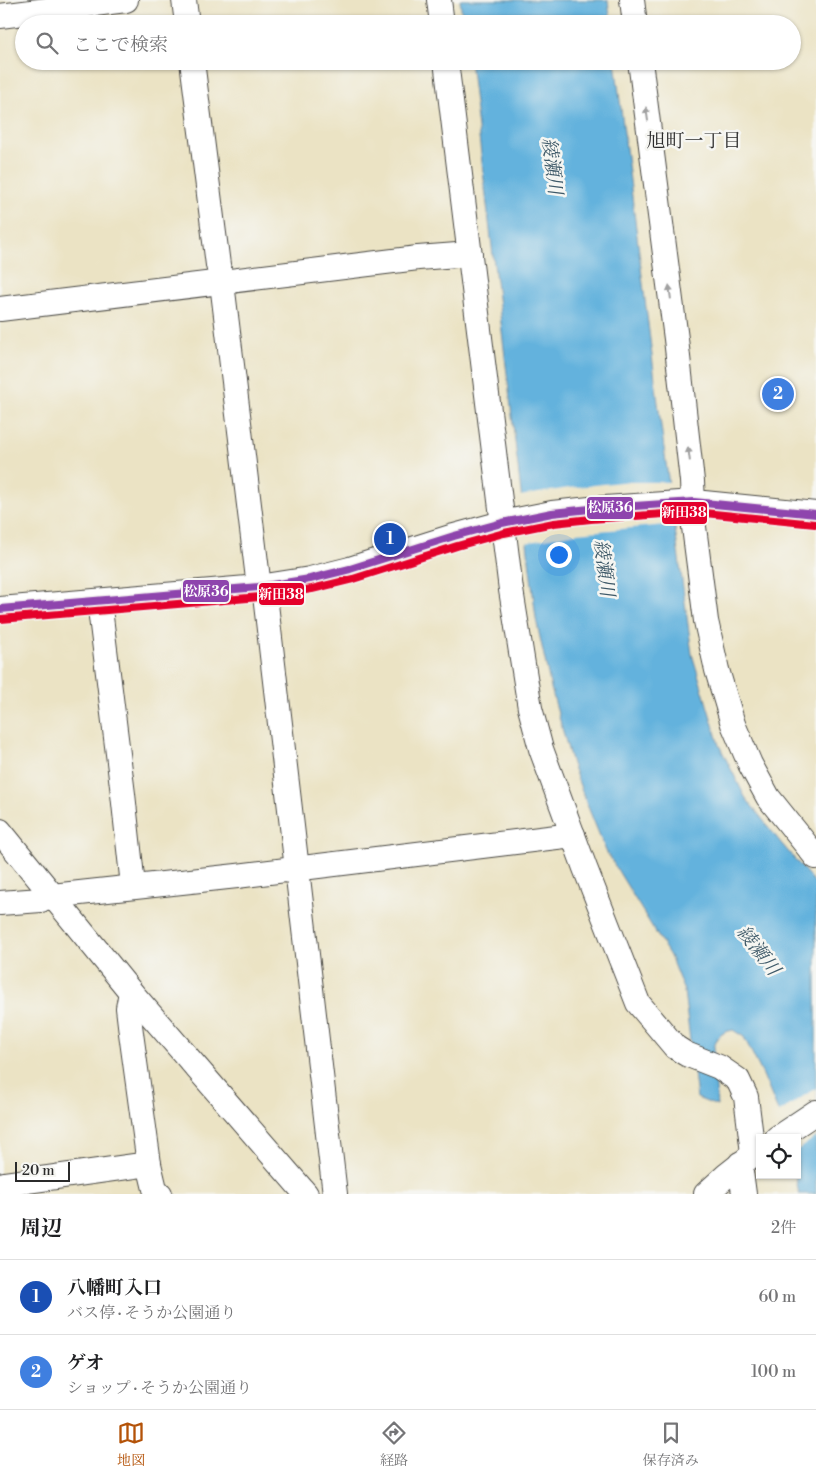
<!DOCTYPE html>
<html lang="ja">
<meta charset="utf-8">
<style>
body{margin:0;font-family:"Libre Bodoni","Noto Serif JP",serif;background:#f6f6f6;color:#202124}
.controls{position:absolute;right:15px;bottom:15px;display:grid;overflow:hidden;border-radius:0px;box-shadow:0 1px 4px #0004}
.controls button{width:45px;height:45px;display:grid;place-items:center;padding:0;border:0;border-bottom:1px solid #e0e0e0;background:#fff;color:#202124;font:25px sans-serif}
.scale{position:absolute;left:15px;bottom:12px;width:55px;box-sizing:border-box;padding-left:5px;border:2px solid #2b2b2b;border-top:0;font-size:14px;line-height:18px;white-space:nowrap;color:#2b2b2b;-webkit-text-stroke:4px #f6f6f2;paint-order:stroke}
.you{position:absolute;left:558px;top:554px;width:18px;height:18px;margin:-12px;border:4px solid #fff;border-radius:50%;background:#1a73e8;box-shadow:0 0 0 8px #1a73e833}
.badge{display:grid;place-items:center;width:32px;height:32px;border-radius:50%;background:#b45309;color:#fff;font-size:16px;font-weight:700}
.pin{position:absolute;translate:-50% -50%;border:2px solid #fff;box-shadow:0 1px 5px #0006}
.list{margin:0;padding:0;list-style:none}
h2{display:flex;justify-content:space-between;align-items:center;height:65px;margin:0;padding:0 20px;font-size:21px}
h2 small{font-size:16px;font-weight:400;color:#757577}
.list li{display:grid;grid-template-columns:32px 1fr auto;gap:15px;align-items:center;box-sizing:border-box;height:75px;padding:0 20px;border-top:1px solid #e0e0e0}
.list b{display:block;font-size:19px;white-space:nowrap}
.list p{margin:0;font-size:16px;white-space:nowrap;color:#757577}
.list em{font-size:16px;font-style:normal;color:#757577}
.icon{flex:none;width:28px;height:28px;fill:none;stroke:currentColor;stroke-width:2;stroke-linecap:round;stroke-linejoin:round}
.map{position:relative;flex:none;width:816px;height:1194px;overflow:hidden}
.search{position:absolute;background:#fff;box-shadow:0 1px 4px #0004;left:15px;right:15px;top:15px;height:55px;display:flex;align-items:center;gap:12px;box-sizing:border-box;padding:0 18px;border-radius:28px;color:#757577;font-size:19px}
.sheet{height:215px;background:#fff}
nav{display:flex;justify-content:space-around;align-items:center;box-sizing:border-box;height:70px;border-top:1px solid #e0e0e0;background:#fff;font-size:14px;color:#757577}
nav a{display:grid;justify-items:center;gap:2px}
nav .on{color:#b45309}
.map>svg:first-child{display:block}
.water{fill:#63b2dd;stroke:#476e84}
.pier{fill:#ebe3c4}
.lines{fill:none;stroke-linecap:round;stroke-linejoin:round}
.minor-casing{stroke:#484742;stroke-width:26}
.minor{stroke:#fff;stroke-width:24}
.bus-1-casing{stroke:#f6f6f2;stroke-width:11}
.bus-2-casing{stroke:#f6f6f2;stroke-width:11}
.bus-1{stroke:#8e44ad;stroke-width:8}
.bus-2{stroke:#e4002b;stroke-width:8}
.oneway{fill:#a0a0a0}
.labels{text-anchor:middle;stroke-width:5;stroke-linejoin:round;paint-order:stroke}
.neighbourhood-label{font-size:19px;fill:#2b2b2b;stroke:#f6f6f2}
.water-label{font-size:19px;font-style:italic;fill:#3f5a69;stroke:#f6f6f2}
.line-badge{stroke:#f6f6f2;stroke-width:2}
.badge-label{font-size:14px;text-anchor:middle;font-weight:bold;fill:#fff}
</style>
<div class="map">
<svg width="816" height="1194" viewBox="0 0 816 1194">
<rect width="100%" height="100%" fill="#f6f6f2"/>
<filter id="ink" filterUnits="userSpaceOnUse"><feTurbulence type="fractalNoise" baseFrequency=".02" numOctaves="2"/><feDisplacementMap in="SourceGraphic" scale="10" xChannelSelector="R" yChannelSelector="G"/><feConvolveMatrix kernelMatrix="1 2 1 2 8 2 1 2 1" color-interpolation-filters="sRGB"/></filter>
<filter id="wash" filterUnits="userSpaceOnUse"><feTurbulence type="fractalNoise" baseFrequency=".0096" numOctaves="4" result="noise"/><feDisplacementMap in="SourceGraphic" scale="20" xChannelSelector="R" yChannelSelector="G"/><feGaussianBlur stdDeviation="1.12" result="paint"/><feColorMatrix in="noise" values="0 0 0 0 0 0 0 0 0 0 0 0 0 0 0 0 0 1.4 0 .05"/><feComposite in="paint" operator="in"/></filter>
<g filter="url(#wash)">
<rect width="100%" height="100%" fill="#ebe3c4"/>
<!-- water -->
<g class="water">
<path d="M460 0H608L611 24H463Z"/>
<path d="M470 61H615L659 411 692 654 719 745 745 797 781 843 816 884V1194H799L795 1175H797V1138L777 1109 763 1075 744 1037 733 1030 725 1032 718 1037 714 1047 717 1106 697 1098 684 991 670 956 606 851 586 802 572 764 551 688 536 619Z"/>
</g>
<!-- pier -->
<g class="pier">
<path d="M621 482H671L677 524 576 533 525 543 520 496 569 488Z"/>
<path d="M816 1088V1137L797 1150V1138H784L780 1116 778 1113Z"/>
</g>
</g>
<g filter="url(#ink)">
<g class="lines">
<!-- minor casing -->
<g class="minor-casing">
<g id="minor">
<path d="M184 0 187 24"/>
<path d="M439 0 442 24"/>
<path d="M632 0 635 24"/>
<path d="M0 16 126 0"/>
<path d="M192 61 218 265 222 283 259 587"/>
<path d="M446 61 511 590 530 708 541 749 585 868 638 1003 675 1047 686 1054 719 1067 738 1080 746 1097 753 1153"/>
<path d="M640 61 676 339 692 481 694 527 706 621 717 670 733 724 750 764 768 797 816 857"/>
<path d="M0 309 418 258 470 254"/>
<path d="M264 587 335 1194"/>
<path d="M99 601 123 794 133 886"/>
<path d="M0 609 259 587 310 579 350 569 454 536 502 523 552 513 590 509 694 502 816 514"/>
<path d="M0 831 131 992 306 1194"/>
<path d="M52 896 237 876 573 835"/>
<path d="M0 903 41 900 50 893"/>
<path d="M131 992 128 1008 131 1033 149 1164 155 1189 160 1194"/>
<path d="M777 1138 816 1112"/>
<path d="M740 1164 744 1194"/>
<path d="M5 1184 149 1164"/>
<path d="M706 1194 727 1175 760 1149"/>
</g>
</g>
<!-- minor -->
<use href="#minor" class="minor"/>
<!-- bus-1 casing -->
<g class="bus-1-casing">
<path id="bus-1" d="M0 609 259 587 310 579 350 569 454 536 502 523 552 513 590 509 694 502 816 514"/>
</g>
<!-- bus-2 casing -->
<g class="bus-2-casing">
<path id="bus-2" d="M1 619 260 597 312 589 353 579 457 546 504 533 554 523 591 519 694 512 815 524"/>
</g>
<!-- bus-1 -->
<use href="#bus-1" class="bus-1"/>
<!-- bus-2 -->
<use href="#bus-2" class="bus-2"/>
</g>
<!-- one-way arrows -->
<defs><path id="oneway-solid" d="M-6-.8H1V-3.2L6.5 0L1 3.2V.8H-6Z" transform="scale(1.25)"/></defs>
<g class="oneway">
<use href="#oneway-solid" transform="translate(647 114) rotate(-98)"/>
<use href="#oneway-solid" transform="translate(670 292) rotate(-97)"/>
<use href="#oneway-solid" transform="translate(689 454) rotate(-97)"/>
</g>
</g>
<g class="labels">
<!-- neighbourhood labels -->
<g class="neighbourhood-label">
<text x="694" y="147">旭町一丁目</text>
</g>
<!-- water labels -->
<g class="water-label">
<text transform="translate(553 166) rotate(83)" y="7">綾瀬川</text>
<text transform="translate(605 568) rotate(83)" y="7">綾瀬川</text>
<text transform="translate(759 950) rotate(52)" y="7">綾瀬川</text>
</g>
</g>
<g class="line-badge">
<rect x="586" y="496" width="48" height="24" rx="5" fill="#8e44ad"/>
<rect x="661" y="501" width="47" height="24" rx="5" fill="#e4002b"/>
<rect x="182" y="579" width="48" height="24" rx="5" fill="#8e44ad"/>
<rect x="258" y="582" width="47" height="24" rx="5" fill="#e4002b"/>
</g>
<g class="badge-label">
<text x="610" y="512">松原36</text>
<text x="684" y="517">新田38</text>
<text x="206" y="596">松原36</text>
<text x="281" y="599">新田38</text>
</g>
</svg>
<div class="controls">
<button><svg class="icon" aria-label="locate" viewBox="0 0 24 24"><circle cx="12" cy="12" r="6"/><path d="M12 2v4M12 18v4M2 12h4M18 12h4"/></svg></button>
</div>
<div class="scale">20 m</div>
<div class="you"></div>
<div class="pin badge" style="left:390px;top:539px;background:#1a4fb4">1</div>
<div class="pin badge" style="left:778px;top:394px;background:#3f7fe0">2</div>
<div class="search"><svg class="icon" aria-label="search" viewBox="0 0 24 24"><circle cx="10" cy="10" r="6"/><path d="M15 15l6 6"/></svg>ここで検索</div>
</div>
<section class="sheet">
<h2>周辺<small>2件</small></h2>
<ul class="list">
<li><span class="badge" style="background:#1a4fb4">1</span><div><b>八幡町入口</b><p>バス停 · そうか公園通り</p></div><em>60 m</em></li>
<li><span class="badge" style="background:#3f7fe0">2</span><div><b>ゲオ</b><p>ショップ · そうか公園通り</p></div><em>100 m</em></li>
</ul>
</section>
<nav>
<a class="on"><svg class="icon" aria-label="map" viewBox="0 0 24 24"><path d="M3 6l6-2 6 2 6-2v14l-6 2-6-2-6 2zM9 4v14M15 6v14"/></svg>地図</a>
<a><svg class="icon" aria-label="directions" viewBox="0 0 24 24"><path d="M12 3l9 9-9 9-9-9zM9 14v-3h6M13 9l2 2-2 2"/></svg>経路</a>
<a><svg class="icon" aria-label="saved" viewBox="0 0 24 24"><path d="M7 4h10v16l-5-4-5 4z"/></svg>保存済み</a>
</nav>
